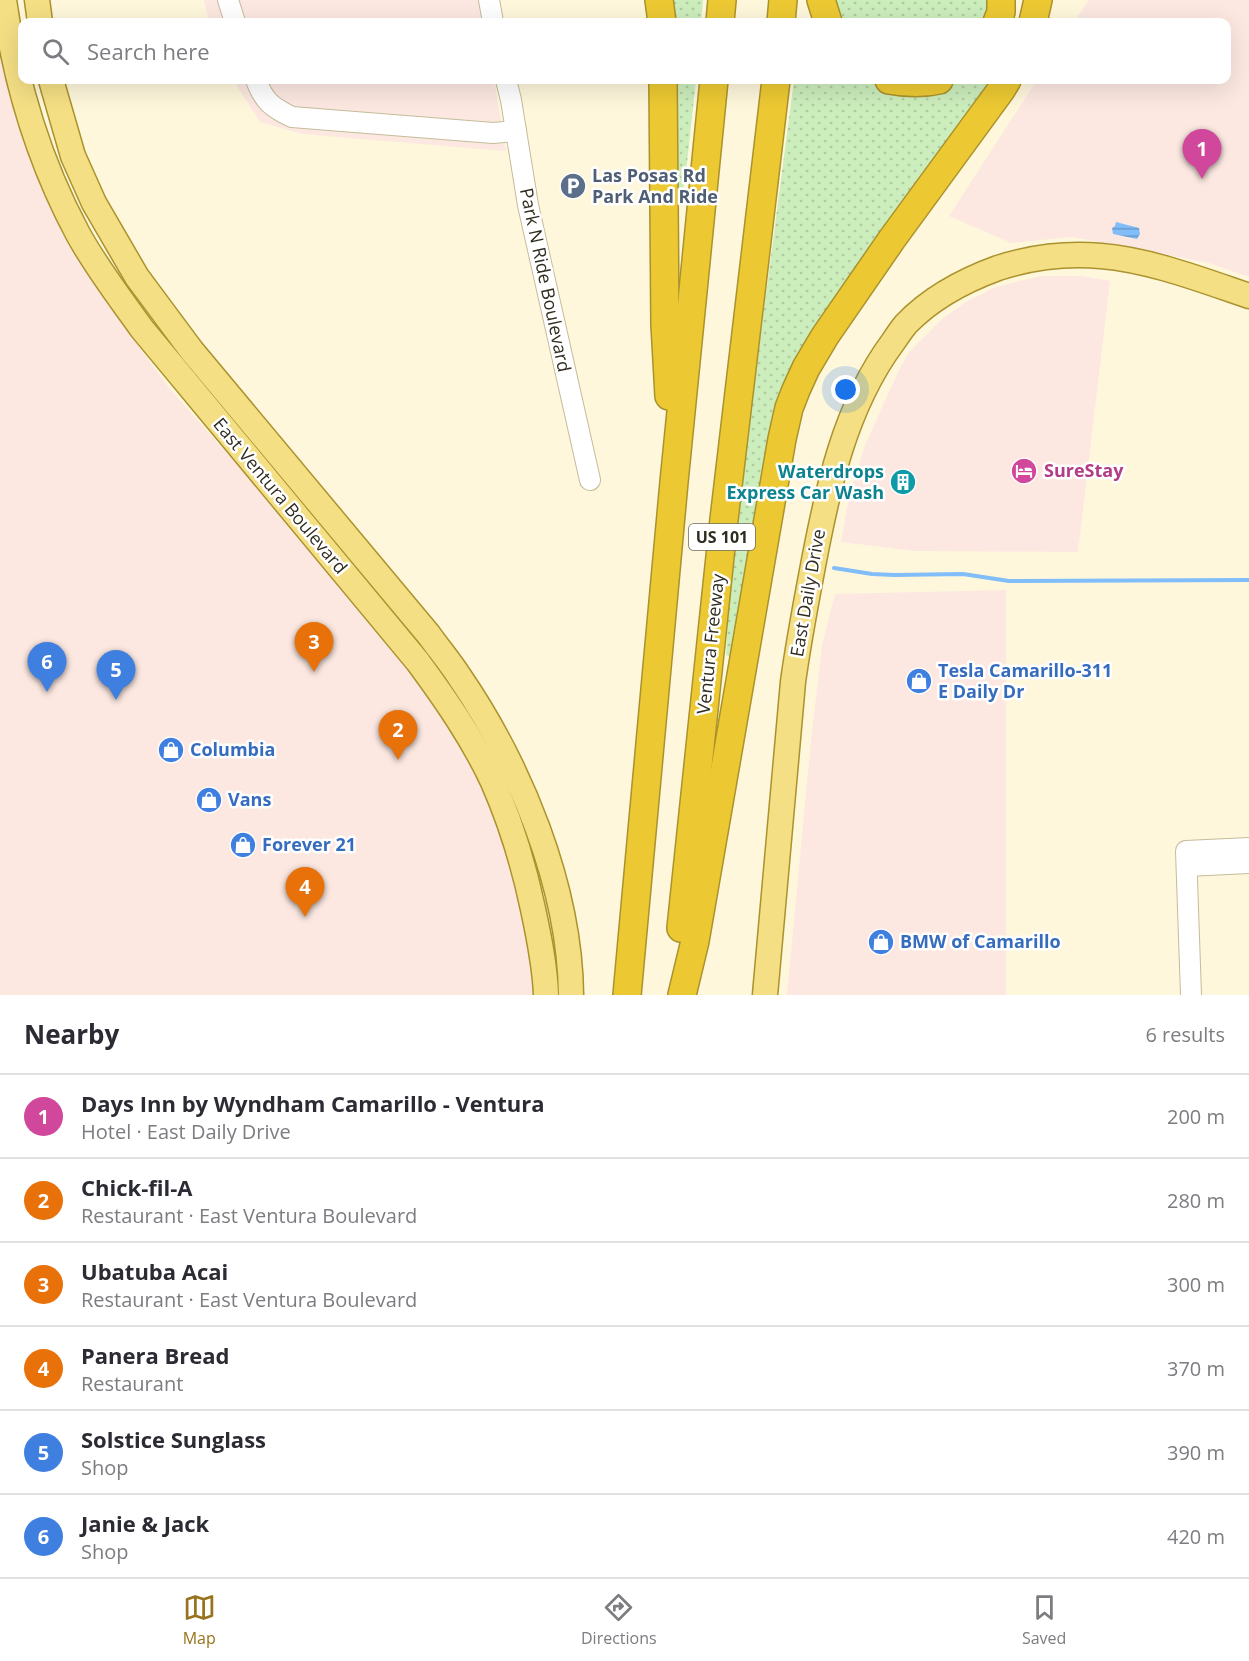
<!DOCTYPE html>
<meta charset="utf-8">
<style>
body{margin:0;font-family:"Open Sans",sans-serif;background:#f2f2f3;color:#2b2b33}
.you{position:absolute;left:846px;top:390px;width:21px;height:21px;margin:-15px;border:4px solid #fff;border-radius:50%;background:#1a73e8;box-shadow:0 0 0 9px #1a73e833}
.badge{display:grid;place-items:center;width:39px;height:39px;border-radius:50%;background:#98721c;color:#fff;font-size:20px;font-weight:700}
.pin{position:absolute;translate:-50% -50px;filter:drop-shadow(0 2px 3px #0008)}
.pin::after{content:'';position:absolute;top:32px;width:21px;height:18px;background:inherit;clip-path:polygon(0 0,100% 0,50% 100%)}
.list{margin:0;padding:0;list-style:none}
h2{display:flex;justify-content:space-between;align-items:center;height:78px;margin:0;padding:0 24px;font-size:26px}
h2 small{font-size:20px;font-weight:400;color:#7c7c81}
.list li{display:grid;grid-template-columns:39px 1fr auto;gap:18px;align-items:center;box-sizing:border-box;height:84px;padding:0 24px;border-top:2px solid #e1e1e2}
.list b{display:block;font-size:22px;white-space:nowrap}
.list p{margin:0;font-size:20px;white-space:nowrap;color:#7c7c81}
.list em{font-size:20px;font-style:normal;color:#7c7c81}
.icon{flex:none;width:33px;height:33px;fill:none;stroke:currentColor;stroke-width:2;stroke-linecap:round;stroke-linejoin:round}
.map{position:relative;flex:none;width:1249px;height:995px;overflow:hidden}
.search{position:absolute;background:#fff;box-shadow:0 6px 24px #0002;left:18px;right:18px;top:18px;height:66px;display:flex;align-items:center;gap:15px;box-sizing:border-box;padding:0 21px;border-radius:12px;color:#7c7c81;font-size:22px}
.sheet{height:582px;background:#fff}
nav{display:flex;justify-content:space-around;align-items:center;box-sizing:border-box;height:84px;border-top:2px solid #e1e1e2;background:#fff;font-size:16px;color:#7c7c81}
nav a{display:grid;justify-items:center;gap:3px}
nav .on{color:#98721c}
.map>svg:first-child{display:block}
.commercial{fill:#fce8e1}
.grass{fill:url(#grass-dots)}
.water{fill:url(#water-rules)}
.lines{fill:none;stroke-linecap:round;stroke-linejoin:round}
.stream{stroke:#80bdf9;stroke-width:4}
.minor-casing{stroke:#c5bc9b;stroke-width:22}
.major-casing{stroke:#aa922c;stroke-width:27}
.highway-casing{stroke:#aa922c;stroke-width:30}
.minor{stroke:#fff;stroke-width:20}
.major{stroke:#f4df85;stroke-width:24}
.highway{stroke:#ecc933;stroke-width:27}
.labels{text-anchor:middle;stroke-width:5;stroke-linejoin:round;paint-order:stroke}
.shield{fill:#fff;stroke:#6e6b62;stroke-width:1.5}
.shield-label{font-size:16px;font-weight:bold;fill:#302c1f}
.service-label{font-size:18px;font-weight:bold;fill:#4e5e75;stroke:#fff;text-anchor:start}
.street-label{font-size:18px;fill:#302c1f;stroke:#fff}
.hotel-label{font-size:18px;font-weight:bold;fill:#b23c85;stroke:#fff;text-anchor:start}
.culture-label{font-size:18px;font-weight:bold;fill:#0d838f;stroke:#fff;text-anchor:end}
.shop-label{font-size:18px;font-weight:bold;fill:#366cbe;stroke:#fff;text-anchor:start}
</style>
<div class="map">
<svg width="1249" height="995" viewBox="0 0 1249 995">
<defs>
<pattern id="grass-dots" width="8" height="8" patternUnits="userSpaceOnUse" patternTransform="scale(1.5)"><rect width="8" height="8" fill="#ccedbc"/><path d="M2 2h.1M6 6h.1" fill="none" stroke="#b0cba1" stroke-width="1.8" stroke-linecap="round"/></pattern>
<pattern id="water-rules" width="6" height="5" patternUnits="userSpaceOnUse" patternTransform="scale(1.5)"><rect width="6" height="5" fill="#80bdf9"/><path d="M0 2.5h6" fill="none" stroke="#699ac9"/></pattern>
</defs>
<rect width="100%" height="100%" fill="#fef7dc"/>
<!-- commercial -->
<g class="commercial">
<path d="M204 0H481L485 22H209Z"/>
<path d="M1089 0H1249V277L1209 263 1072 237 1011 243 949 216 1037 80H1226V22H1074Z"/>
<path d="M0 19 66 231 122 324 170 389 380 626 468 754 501 822 533 958 534 995H0Z"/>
<path d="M233 80H494L506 151 302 134 260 122Z"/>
<path d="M1041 276H1082L1110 281 1078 552 915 551 841 542 849 497 865 445 899 370 909 352 942 319 966 302 996 287Z"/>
<path d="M1006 590V995H787L811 740 822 646 835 594Z"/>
</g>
<!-- grass -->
<g class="grass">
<path d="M667 0H703L701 22H670Z"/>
<path d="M833 0H993L987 22H841Z"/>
<path d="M671 80H696L685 181 683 190 677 193Z"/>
<path d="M794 80H871L886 87 934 89 953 84 962 80H991L814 334 737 659 726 655 728 616 752 402Z"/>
</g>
<!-- water -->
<path class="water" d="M1116 222 1139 228 1140 234 1137 239 1113 234 1112 228 1115 226Z"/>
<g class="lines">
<!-- stream -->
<path class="stream" d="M834 568 872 574 894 575 963 574 1009 581 1249 580"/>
<!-- minor casing -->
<g class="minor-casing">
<g id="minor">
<path d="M228 0 235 22"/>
<path d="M489 0 493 22"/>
<path d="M256 80C264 101 271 107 292 117L493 133 516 131"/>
<path d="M506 80 511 100 528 205 590 480"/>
<path d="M1187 866 1249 863"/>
<path d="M1191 995 1186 851 1249 848"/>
</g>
</g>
<!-- major casing -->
<g class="major-casing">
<g id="major">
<path d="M4 0C15 82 39 161 78 234 96 267 120 298 142 329L418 662C446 700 473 739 493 782 511 823 524 866 533 909 539 937 545 966 546 995"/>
<path d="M37 0 40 22"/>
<path d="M51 80 73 156 94 203 137 277 192 351 429 635C439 649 450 662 459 676 520 765 570 886 571 995"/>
<path d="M765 995 793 682C798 645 805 608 812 571 827 491 844 408 893 342 897 336 901 330 906 324 931 298 965 280 998 268 1032 257 1065 253 1101 256 1150 260 1202 280 1249 296"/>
</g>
</g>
<!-- highway casing -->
<g class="highway-casing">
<g id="highway">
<path d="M659 0 662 22"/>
<path d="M821 0 828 22"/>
<path d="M720 22 722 0"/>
<path d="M781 22 783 0"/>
<path d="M997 22 1001 12V0"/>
<path d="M1033 22 1038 0"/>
<path d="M663 80 665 325 669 396"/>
<path d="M889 80C905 83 922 84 939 80"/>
<path d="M681 928 723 528 776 80"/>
<path d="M627 995 674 482 714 80"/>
<path d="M682 995 695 941 782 439 789 408 796 390 806 368 825 336 892 239 1001 90 1007 80"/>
</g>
</g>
<!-- minor -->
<use href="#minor" class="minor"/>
<!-- major -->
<use href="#major" class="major"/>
<!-- highway -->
<use href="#highway" class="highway"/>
</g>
<!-- icons -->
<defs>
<g id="parking-disc" transform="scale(1.35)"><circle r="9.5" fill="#5c6f8a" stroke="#fff"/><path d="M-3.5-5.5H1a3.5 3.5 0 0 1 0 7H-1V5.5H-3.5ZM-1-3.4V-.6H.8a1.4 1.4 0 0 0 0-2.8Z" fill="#fff"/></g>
<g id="hotel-disc" transform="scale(1.35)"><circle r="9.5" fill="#d1479c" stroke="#fff"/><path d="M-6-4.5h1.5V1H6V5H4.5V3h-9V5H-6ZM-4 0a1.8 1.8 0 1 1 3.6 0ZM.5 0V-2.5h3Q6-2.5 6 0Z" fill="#fff"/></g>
<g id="building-disc" transform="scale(1.35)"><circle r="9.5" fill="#0f9aa8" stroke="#fff"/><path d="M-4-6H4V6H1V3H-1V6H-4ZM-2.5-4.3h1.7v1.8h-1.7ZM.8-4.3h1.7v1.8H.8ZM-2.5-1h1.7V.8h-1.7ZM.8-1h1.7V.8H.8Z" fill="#fff"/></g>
<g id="shop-disc" transform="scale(1.35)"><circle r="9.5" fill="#3f7fe0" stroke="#fff"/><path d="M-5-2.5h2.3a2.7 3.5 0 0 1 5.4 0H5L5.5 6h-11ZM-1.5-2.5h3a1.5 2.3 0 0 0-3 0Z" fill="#fff"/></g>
</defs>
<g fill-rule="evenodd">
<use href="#parking-disc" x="573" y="186"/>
<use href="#hotel-disc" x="1024" y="471"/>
<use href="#building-disc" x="903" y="482"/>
<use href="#shop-disc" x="919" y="681"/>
<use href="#shop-disc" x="171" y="750"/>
<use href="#shop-disc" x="209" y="800"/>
<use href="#shop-disc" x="243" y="845"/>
<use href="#shop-disc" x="881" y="942"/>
</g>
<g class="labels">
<!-- shield labels -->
<rect class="shield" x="689" y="524" width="66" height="26" rx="4.5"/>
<g class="shield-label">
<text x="722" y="543">US 101</text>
</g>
<!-- service labels -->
<g class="service-label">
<text x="592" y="182">Las Posas Rd<tspan x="592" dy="21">Park And Ride</tspan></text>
</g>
<!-- street labels -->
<g class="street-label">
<text transform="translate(545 280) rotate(78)" y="6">Park N Ride Boulevard</text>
<text transform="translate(280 496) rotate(50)" y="6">East Ventura Boulevard</text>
<text transform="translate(808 593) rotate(-80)" y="6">East Daily Drive</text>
<text transform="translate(711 644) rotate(-84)" y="6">Ventura Freeway</text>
</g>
<!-- hotel labels -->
<g class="hotel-label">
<text x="1044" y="477">SureStay</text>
</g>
<!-- culture labels -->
<g class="culture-label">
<text x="884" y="478">Waterdrops<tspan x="884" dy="21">Express Car Wash</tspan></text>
</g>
<!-- shop labels -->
<g class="shop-label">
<text x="938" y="677">Tesla Camarillo-311<tspan x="938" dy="21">E Daily Dr</tspan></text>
<text x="190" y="756">Columbia</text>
<text x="228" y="806">Vans</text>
<text x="262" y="851">Forever 21</text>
<text x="900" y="948">BMW of Camarillo</text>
</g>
</g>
</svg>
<div class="you"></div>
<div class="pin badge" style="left:1202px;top:179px;background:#d1479c">1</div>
<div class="pin badge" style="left:398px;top:760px;background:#e8710a">2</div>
<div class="pin badge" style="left:314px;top:672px;background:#e8710a">3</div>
<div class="pin badge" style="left:305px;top:917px;background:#e8710a">4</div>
<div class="pin badge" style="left:116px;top:700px;background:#3f7fe0">5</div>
<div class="pin badge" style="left:47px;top:692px;background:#3f7fe0">6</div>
<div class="search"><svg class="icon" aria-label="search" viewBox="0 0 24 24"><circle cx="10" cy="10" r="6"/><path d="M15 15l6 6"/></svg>Search here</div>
</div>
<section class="sheet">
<h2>Nearby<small>6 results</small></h2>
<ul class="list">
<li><span class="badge" style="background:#d1479c">1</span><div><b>Days Inn by Wyndham Camarillo - Ventura</b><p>Hotel · East Daily Drive</p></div><em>200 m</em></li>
<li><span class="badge" style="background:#e8710a">2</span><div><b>Chick-fil-A</b><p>Restaurant · East Ventura Boulevard</p></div><em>280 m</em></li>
<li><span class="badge" style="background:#e8710a">3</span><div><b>Ubatuba Acai</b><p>Restaurant · East Ventura Boulevard</p></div><em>300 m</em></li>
<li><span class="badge" style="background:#e8710a">4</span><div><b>Panera Bread</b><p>Restaurant</p></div><em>370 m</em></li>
<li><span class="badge" style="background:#3f7fe0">5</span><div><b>Solstice Sunglass</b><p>Shop</p></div><em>390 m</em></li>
<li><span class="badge" style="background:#3f7fe0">6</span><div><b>Janie &amp; Jack</b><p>Shop</p></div><em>420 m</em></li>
</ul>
</section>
<nav>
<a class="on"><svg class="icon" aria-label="map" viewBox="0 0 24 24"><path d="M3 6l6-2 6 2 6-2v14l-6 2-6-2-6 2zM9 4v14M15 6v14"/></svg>Map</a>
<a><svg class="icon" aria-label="directions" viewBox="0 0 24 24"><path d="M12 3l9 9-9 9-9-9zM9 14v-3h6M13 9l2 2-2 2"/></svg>Directions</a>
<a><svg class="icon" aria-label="saved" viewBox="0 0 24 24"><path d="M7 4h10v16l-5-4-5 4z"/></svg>Saved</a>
</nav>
